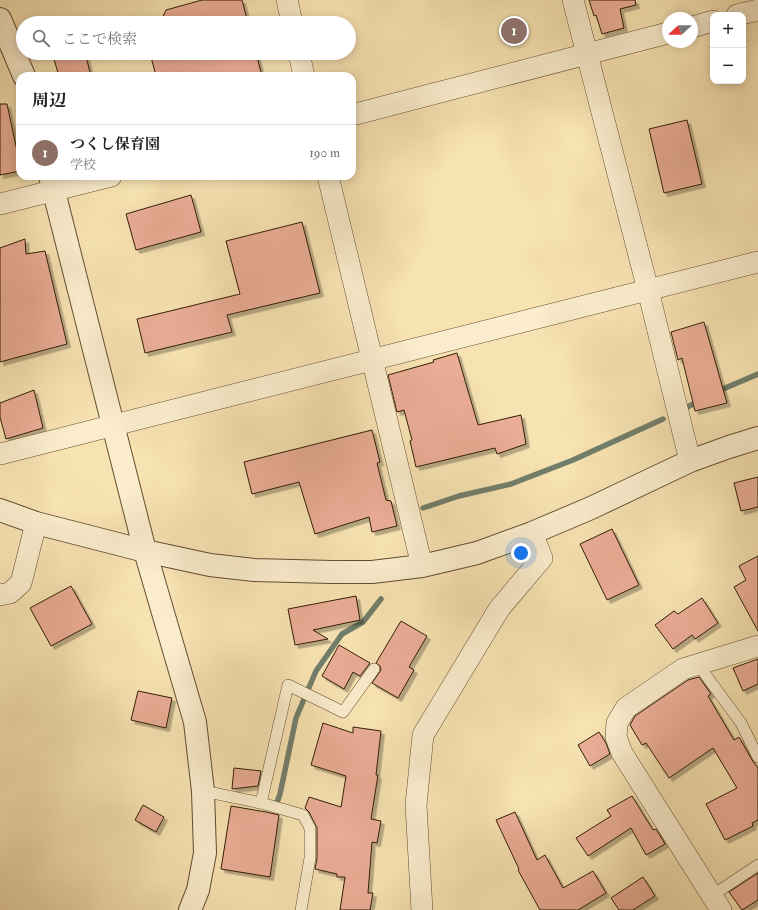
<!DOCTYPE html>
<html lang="ja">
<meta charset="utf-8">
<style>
body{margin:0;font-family:"IM FELL Double Pica","Noto Serif JP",serif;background:#f6f6f6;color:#222}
.controls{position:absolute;right:12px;top:12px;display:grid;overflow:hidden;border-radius:8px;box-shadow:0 2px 10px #0003}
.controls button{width:36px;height:36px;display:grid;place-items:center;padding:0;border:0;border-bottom:1px solid #e0e0e0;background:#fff;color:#222;font:20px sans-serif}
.compass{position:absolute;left:662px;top:12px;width:36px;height:36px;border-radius:50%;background:#fff;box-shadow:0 2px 10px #0003;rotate:248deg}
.you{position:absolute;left:521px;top:553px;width:14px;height:14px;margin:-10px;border:3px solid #fff;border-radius:50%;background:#1a73e8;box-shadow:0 0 0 6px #1a73e833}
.badge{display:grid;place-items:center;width:26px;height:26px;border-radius:50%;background:#8f2418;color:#fff;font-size:13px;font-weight:700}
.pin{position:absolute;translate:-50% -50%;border:2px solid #fff;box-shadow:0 1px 4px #0006}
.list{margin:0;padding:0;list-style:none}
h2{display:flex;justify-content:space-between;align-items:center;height:52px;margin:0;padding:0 16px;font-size:17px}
h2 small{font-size:13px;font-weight:400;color:#767676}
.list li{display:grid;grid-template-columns:26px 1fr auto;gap:12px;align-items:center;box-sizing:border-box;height:56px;padding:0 16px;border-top:1px solid #e0e0e0}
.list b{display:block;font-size:15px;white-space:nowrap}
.list p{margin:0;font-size:13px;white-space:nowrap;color:#767676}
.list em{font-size:13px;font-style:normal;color:#767676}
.icon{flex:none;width:22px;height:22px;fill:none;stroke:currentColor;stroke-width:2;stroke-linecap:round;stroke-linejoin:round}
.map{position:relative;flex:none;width:758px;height:910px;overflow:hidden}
.search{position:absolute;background:#fff;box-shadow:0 2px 10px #0003;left:16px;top:16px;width:340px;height:44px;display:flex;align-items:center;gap:10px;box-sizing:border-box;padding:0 14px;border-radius:22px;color:#767676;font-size:15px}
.panel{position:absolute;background:#fff;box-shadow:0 2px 10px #0003;left:16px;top:72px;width:340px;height:108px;border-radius:12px}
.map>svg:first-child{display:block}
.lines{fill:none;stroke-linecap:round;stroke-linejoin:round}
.stream{stroke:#727e6a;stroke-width:5.5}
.building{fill:#eaad96;stroke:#321d07;filter:url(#shadow)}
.service-casing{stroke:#634e32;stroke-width:12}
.minor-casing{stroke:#634e32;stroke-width:22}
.tertiary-casing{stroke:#634e32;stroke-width:24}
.service{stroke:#faeccc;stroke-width:11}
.minor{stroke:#faeccc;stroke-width:21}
.tertiary{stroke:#faeccc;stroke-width:22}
</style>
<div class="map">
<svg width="758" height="910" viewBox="0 0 758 910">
<defs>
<filter id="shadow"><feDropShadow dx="3.5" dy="3.5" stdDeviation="0" flood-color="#0004"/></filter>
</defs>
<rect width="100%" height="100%" fill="#f7e2b1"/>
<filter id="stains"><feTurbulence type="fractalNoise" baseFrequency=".005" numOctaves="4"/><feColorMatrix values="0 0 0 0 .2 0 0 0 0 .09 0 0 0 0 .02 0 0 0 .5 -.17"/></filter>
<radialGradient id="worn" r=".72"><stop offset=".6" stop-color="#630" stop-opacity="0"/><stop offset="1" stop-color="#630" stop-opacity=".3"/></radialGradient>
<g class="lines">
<!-- stream -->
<g class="stream">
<path d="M716 392 758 374"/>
<path d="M687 407 700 401"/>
<path d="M423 508 459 496 511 484 573 460 663 419"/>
<path d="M275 808 280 794 296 718 316 671 342 634 363 622 381 599"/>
</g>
</g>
<!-- building -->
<g class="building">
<path d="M202 0H242L248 23H160L166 10Z"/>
<path d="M589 0H635L636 5 620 9 624 28 602 34 596 15 594 16Z"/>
<path d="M63 53H85L91 76H59L53 56Z"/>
<path d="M150 53H256L262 76H156Z"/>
<path d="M0 104H7L20 165V171L0 175Z"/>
<path d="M687 120 702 184 664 193 649 129Z"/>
<path d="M191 195 201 232 136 250 126 214Z"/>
<path d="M302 222 320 293 227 315 232 332 145 353 137 319 240 294 226 241Z"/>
<path d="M25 239 26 254 45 251 67 344 0 362V248Z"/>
<path d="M704 322 727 403 695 411 682 358 678 360 671 332Z"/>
<path d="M457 353 478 425 521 415 526 444 497 454 495 448 416 467 410 441 412 440 404 410 397 412 388 375 434 362 433 360Z"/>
<path d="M34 390 43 428 6 439 0 417V403Z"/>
<path d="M372 430 380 462 377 463 386 500 391 501 397 526 372 532 369 517 315 534 299 482 252 494 244 462Z"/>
<path d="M758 477V507L741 511 734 483Z"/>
<path d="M612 529 639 585 607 600 580 544Z"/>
<path d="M758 556V631L734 587 746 580 739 566Z"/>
<path d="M71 586 92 624 51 646 30 608Z"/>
<path d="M356 596 360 620 313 630 328 639 295 645 288 609Z"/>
<path d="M702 598 718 623 695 639 692 635 673 649 655 625 674 611 678 614Z"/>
<path d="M401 621 427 636 409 667 414 670 398 698 372 683 381 670 380 666 376 663Z"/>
<path d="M339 645 370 663 360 676 353 672 344 689 322 676Z"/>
<path d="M758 659V684L743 691 733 668Z"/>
<path d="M699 677 711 694 708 696 734 740 739 737 752 760 758 768V820L752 823 753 826 725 840 706 804 737 788 713 748 669 778 646 743 642 745 630 725 635 716 688 680Z"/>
<path d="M138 691 172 698 166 728 131 720Z"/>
<path d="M323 723 353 733V727L381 731 376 775H378L371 819 381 821 377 843 372 842 368 893H373L370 910H340L345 877H337V874L315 869 317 858V828L309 812 305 808 309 797 341 807 346 776 311 765Z"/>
<path d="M599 732 606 743 610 754 590 766 578 745Z"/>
<path d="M234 768 261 771 258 786 232 789Z"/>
<path d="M632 796 653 830 656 829 665 844 646 855 631 828 588 856 576 838 611 816 607 810Z"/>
<path d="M143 805 164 817 156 832 135 820Z"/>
<path d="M231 806 266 812 279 815 270 877 221 869Z"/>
<path d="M515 812 537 860 545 855 563 888 593 871 606 893 578 910H540L518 870 519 869 496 820Z"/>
<path d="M758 873V900L742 910 729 892Z"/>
<path d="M643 877 655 896 633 910H619L611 898Z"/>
</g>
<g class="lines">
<!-- service casing -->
<g class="service-casing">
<g id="service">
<path d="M699 663 705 674 741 723 758 757"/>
<path d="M203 791 261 803 288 685 343 712 374 669"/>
<path d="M261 803 303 815 310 828V858L301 910"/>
<path d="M711 895 722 889 758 865"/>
</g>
</g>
<!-- minor casing -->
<g class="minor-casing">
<g id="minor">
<path d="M287 0 292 23"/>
<path d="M573 0 648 290 690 461"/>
<path d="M737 15 758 10"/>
<path d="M692 27 713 21"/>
<path d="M299 53 304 76"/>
<path d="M352 115 668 33"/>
<path d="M328 176 422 566"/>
<path d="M0 204 111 176"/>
<path d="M0 454 758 262"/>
<path d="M0 595 10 593 21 583 36 523"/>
<path d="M422 910 416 805 423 735 499 609 542 558 532 533"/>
<path d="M721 910 622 753 616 737 617 723 626 708 683 669 758 646"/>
</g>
</g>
<!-- tertiary casing -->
<g class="tertiary-casing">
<g id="tertiary">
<path d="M0 19 24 76"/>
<path d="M50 176 145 551 195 722 203 791 205 853 198 890 190 910"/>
<path d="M0 510 36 523 145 551 210 565 254 570 332 572H372L422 566 477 553 532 533 591 508 690 461 729 447 758 438"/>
</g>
</g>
<!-- service -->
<use href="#service" class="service"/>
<!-- minor -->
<use href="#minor" class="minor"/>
<!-- tertiary -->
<use href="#tertiary" class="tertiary"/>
</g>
<rect width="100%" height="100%" filter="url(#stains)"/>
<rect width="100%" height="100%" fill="url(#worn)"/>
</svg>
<div class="controls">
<button>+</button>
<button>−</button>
</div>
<svg class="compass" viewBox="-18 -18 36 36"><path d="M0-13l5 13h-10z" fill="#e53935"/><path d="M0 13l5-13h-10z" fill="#767676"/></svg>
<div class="you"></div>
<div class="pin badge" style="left:514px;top:31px;background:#8d6e63">1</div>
<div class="search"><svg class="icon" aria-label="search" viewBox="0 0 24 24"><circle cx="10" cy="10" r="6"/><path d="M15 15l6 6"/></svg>ここで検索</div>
<section class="panel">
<h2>周辺<small></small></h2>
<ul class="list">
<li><span class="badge" style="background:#8d6e63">1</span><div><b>つくし保育園</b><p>学校</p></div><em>190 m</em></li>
</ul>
</section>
</div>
